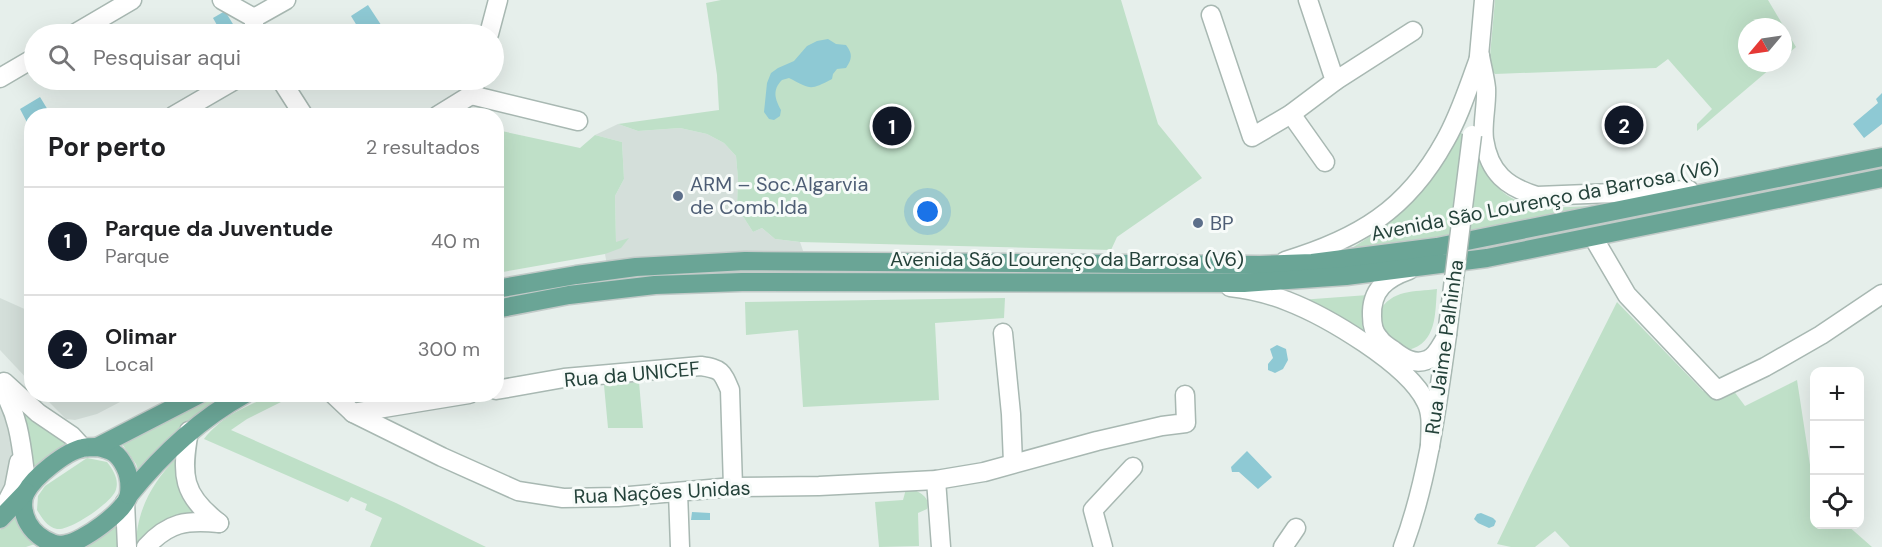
<!DOCTYPE html>
<html lang="pt">
<meta charset="utf-8">
<style>
body{margin:0;font-family:"DM Sans",sans-serif;background:#f6f6f6;color:#202124}
.controls{position:absolute;right:18px;bottom:18px;display:grid;overflow:hidden;border-radius:12px;box-shadow:0 6px 24px #0002}
.controls button{width:54px;height:54px;display:grid;place-items:center;padding:0;border:0;border-bottom:2px solid #e0e0e0;background:#fff;color:#202124;font:30px sans-serif}
.compass{position:absolute;left:1738px;top:18px;width:54px;height:54px;border-radius:50%;background:#fff;box-shadow:0 6px 24px #0002;rotate:241deg}
.you{position:absolute;left:928px;top:212px;width:21px;height:21px;margin:-15px;border:4px solid #fff;border-radius:50%;background:#1a73e8;box-shadow:0 0 0 9px #1a73e833}
.badge{display:grid;place-items:center;width:39px;height:39px;border-radius:50%;background:#111827;color:#fff;font-size:20px;font-weight:700}
.pin{position:absolute;translate:-50% -50%;border:3px solid #fff;box-shadow:0 2px 6px #0006}
.list{margin:0;padding:0;list-style:none}
h2{display:flex;justify-content:space-between;align-items:center;height:78px;margin:0;padding:0 24px;font-size:26px}
h2 small{font-size:20px;font-weight:400;color:#757577}
.list li{display:grid;grid-template-columns:39px 1fr auto;gap:18px;align-items:center;box-sizing:border-box;height:108px;padding:0 24px;border-top:2px solid #e0e0e0}
.list b{display:block;font-size:22px;white-space:nowrap}
.list p{margin:0;font-size:20px;white-space:nowrap;color:#757577}
.list em{font-size:20px;font-style:normal;color:#757577}
.icon{flex:none;width:33px;height:33px;fill:none;stroke:currentColor;stroke-width:2;stroke-linecap:round;stroke-linejoin:round}
.map{position:relative;flex:none;width:1882px;height:547px;overflow:hidden}
.search{position:absolute;background:#fff;box-shadow:0 6px 24px #0002;left:24px;top:24px;width:480px;height:66px;display:flex;align-items:center;gap:15px;box-sizing:border-box;padding:0 21px;border-radius:33px;color:#757577;font-size:22px}
.panel{position:absolute;background:#fff;box-shadow:0 6px 24px #0002;left:24px;top:108px;width:480px;height:294px;border-radius:24px}
.map>svg:first-child{display:block}
.built{fill:#d4dfda}
.green{fill:#bfe0c8}
.water{fill:#8ec9d4}
.lines{fill:none;stroke-linecap:round;stroke-linejoin:round}
.minor-casing{stroke:#a8b8b2;stroke-width:21}
.major-casing{stroke:#c2cac8;stroke-width:21}
.minor{stroke:#fff;stroke-width:18}
.major{stroke:#6aa596;stroke-width:18}
.minor-bridge-casing{stroke:#a8b8b2;stroke-width:21;stroke-linecap:butt}
.minor-bridge{stroke:#fff;stroke-width:18}
.service-dot{fill:#5c6f8a;stroke:#f7fbf9;stroke-width:2}
.labels{text-anchor:middle;stroke-width:6;stroke-linejoin:round;paint-order:stroke}
.service-label{font-size:20px;fill:#4e5e75;stroke:#f7fbf9;text-anchor:start}
.street-label{font-size:20px;fill:#24423a;stroke:#f7fbf9}
</style>
<div class="map">
<svg width="1882" height="547" viewBox="0 0 1882 547">
<rect width="100%" height="100%" fill="#e6efeb"/>
<!-- built -->
<g class="built">
<path d="M618 124 638 131 680 128 707 134 724 143 736 156 738 179 737 207 753 232 762 228 775 239 800 242 807 262 608 271 605 254 616 242 615 196 624 179 622 142 595 135Z"/>
<path d="M0 298 29 311 31 314V383L0 350Z"/>
<path d="M0 386 21 443 0 516Z"/>
<path d="M42 395H108L120 402 97 414 75 420 66 419Z"/>
</g>
<!-- green -->
<g class="green">
<path d="M721 0H1121L1158 124 1202 178 1117 237 1111 250 800 242 775 239 762 228 753 232 737 207 738 179 736 156 724 143 707 134 680 128 638 131 618 124 719 110 717 75 706 3Z"/>
<path d="M1495 0H1768L1796 47 1783 58V27H1747V63H1777L1697 131V124L1712 109 1668 59 1656 68 1495 74 1489 67Z"/>
<path d="M1455 128C1463 135 1478 143 1482 152 1486 161 1486 170 1491 178 1514 217 1568 206 1606 205L1427 239 1352 248 1383 228 1416 195Z"/>
<path d="M497 130 580 148 595 135 622 142 624 179 615 196 616 242 629 238 621 248 605 254 497 273Z"/>
<path d="M1882 165V170L1485 251 1432 261 1383 267 1322 273 1252 276 1181 277 923 274 708 275 606 283 497 301V297L558 285 610 278 661 273 714 270 867 269 1221 272 1313 270 1437 256Z"/>
<path d="M1437 289C1435 314 1437 343 1408 350L1384 337 1379 312C1392 289 1414 292 1437 289Z"/>
<path d="M1368 295C1360 308 1361 320 1364 334L1300 300Z"/>
<path d="M1005 298 1004 318 935 323 939 400 803 407 798 330 746 335 745 302Z"/>
<path d="M1617 302 1703 391 1713 394 1733 390 1745 406 1797 380 1814 491V524L1847 525 1872 547H1570L1555 531 1535 547H1511L1497 544 1530 475Z"/>
<path d="M639 382 643 428H608L604 385Z"/>
<path d="M273 394 282 395 285 400 247 419 231 430 396 503 486 547H370L382 518 365 510 367 504 351 497 348 502 204 439C224 414 245 408 273 394Z"/>
<path d="M217 395H229C195 415 161 440 139 473L136 464 122 444Z"/>
<path d="M14 402 41 426 67 443 30 469Z"/>
<path d="M177 457C174 477 179 501 196 514L136 547C136 511 152 483 177 457Z"/>
<path d="M87 458 107 462C114 471 120 481 115 492 109 504 70 531 57 529 47 527 42 518 37 510L38 496 45 486Z"/>
<path d="M911 488C920 493 931 497 927 509L918 513 919 546 879 547 875 502 903 500 906 489Z"/>
<path d="M15 515C19 528 25 535 35 544L26 547H0V530Z"/>
<path d="M118 522 120 547H80Z"/>
</g>
<!-- water -->
<g class="water">
<path d="M368 5 387 34H362L351 16Z"/>
<path d="M225 11 239 34H222L213 18Z"/>
<path d="M828 39 836 44 846 45C853 54 852 59 846 68L837 69 833 74 832 79C809 91 811 89 789 78L782 80C772 90 775 99 781 110L780 116 774 120 769 119 764 112 767 83 771 73 778 68 794 61 807 46 817 41Z"/>
<path d="M1882 93V124L1864 138 1853 124 1878 103 1876 99Z"/>
<path d="M40 97 51 115 32 116 31 130 20 109Z"/>
<path d="M1277 345 1286 349 1288 360 1283 369 1275 373 1268 370V364L1273 358 1270 349Z"/>
<path d="M1247 451 1272 477 1258 489 1239 472H1232L1231 467Z"/>
<path d="M692 512 710 513V520H691Z"/>
<path d="M1481 513 1493 518 1496 521 1494 526 1489 528 1478 523 1474 519 1477 514Z"/>
</g>
<g class="lines">
<!-- minor casing -->
<g class="minor-casing">
<g id="minor">
<path d="M222 0 254 18V34"/>
<path d="M1211 15 1252 137 1291 114 1335 81 1308 0"/>
<path d="M254 18 286 0"/>
<path d="M74 34 132 0"/>
<path d="M489 34 498 0"/>
<path d="M1480 56C1482 67 1485 78 1486 88 1487 105 1482 123 1484 139 1489 173 1507 187 1537 196L1689 190"/>
<path d="M1478 67 1484 0"/>
<path d="M0 78 34 58"/>
<path d="M281 80 304 116"/>
<path d="M1335 81 1413 31"/>
<path d="M471 95 578 121"/>
<path d="M1291 114 1325 162"/>
<path d="M173 116 235 80"/>
<path d="M437 116 471 95 476 80"/>
<path d="M1593 237 1627 295 1717 390 1765 367 1821 335 1882 294"/>
<path d="M1285 261C1358 239 1407 210 1445 141 1460 115 1469 85 1480 56"/>
<path d="M1409 270C1386 278 1371 290 1372 316 1372 324 1374 333 1379 338 1382 343 1388 347 1393 350 1403 358 1414 365 1427 360 1436 357 1440 347 1445 339"/>
<path d="M1230 287C1249 289 1269 294 1287 301 1326 316 1408 364 1426 402 1433 415 1430 432 1430 447"/>
<path d="M1003 333 1011 414 1013 463"/>
<path d="M4 382 38 413 72 436 83 448"/>
<path d="M0 386C21 416 22 454 27 489"/>
<path d="M496 390 564 378 701 366C721 369 722 371 730 390L733 487"/>
<path d="M334 395 353 413 442 457 518 491 563 498 618 497 733 487 819 486 936 480 984 472 1097 441 1162 426 1186 423 1185 395"/>
<path d="M353 413 469 394"/>
<path d="M189 431C181 475 182 495 219 523"/>
<path d="M936 480 941 547"/>
<path d="M678 492 680 547"/>
<path d="M125 502 127 547"/>
<path d="M0 515 14 488 19 462"/>
<path d="M146 547C169 522 186 520 219 523"/>
<path d="M1103 547 1093 510 1133 467"/>
<path d="M1283 547 1296 528"/>
<path d="M1403 547C1428 480 1437 406 1447 335"/>
</g>
</g>
<!-- major casing -->
<g class="major-casing">
<g id="major">
<path d="M496 289 576 275 636 267 745 261 1260 265 1312 263 1437 247 1882 157"/>
<path d="M496 309 569 295 655 285 742 282 1244 283 1346 276 1487 258 1882 178"/>
<path d="M97 447C112 450 118 453 125 467 129 475 130 485 129 494 126 511 82 542 66 544 61 545 56 545 52 543 42 539 33 532 28 523 23 514 21 501 26 492 34 477 66 451 83 448 87 447 93 447 97 447Z"/>
<path d="M97 447 200 394"/>
<path d="M129 495C162 454 198 420 245 394"/>
<path d="M0 519 26 492"/>
</g>
</g>
<!-- minor -->
<use href="#minor" class="minor"/>
<!-- major -->
<use href="#major" class="major"/>
<!-- minor-bridge casing -->
<g class="minor-bridge-casing">
<path id="minor-bridge" d="M1447 335 1472 135"/>
</g>
<!-- minor-bridge -->
<use href="#minor-bridge" class="minor-bridge"/>
</g>
<!-- markers -->
<g class="service-dot">
<circle cx="678" cy="196" r="6"/>
<circle cx="1198" cy="223" r="6"/>
</g>
<g class="labels">
<!-- service labels -->
<g class="service-label">
<text x="690" y="191">ARM – Soc.Algarvia<tspan x="690" dy="23">de Comb.lda</tspan></text>
<text x="1210" y="230">BP</text>
</g>
<!-- street labels -->
<g class="street-label">
<text transform="translate(1545 200) rotate(-11)" y="7">Avenida São Lourenço da Barrosa (V6)</text>
<text x="1067" y="266">Avenida São Lourenço da Barrosa (V6)</text>
<text transform="translate(1444 347) rotate(-82)" y="7">Rua Jaime Palhinha</text>
<text transform="translate(632 374) rotate(-5)" y="7">Rua da UNICEF</text>
<text transform="translate(662 492) rotate(-3)" y="7">Rua Nações Unidas</text>
</g>
</g>
</svg>
<div class="controls">
<button>+</button>
<button>−</button>
<button><svg class="icon" aria-label="locate" viewBox="0 0 24 24"><circle cx="12" cy="12" r="6"/><path d="M12 2v4M12 18v4M2 12h4M18 12h4"/></svg></button>
</div>
<svg class="compass" viewBox="-18 -18 36 36"><path d="M0-13l5 13h-10z" fill="#e53935"/><path d="M0 13l5-13h-10z" fill="#757577"/></svg>
<div class="you"></div>
<div class="pin badge" style="left:892px;top:126px">1</div>
<div class="pin badge" style="left:1624px;top:125px">2</div>
<div class="search"><svg class="icon" aria-label="search" viewBox="0 0 24 24"><circle cx="10" cy="10" r="6"/><path d="M15 15l6 6"/></svg>Pesquisar aqui</div>
<section class="panel">
<h2>Por perto<small>2 resultados</small></h2>
<ul class="list">
<li><span class="badge">1</span><div><b>Parque da Juventude</b><p>Parque</p></div><em>40 m</em></li>
<li><span class="badge">2</span><div><b>Olimar</b><p>Local</p></div><em>300 m</em></li>
</ul>
</section>
</div>
